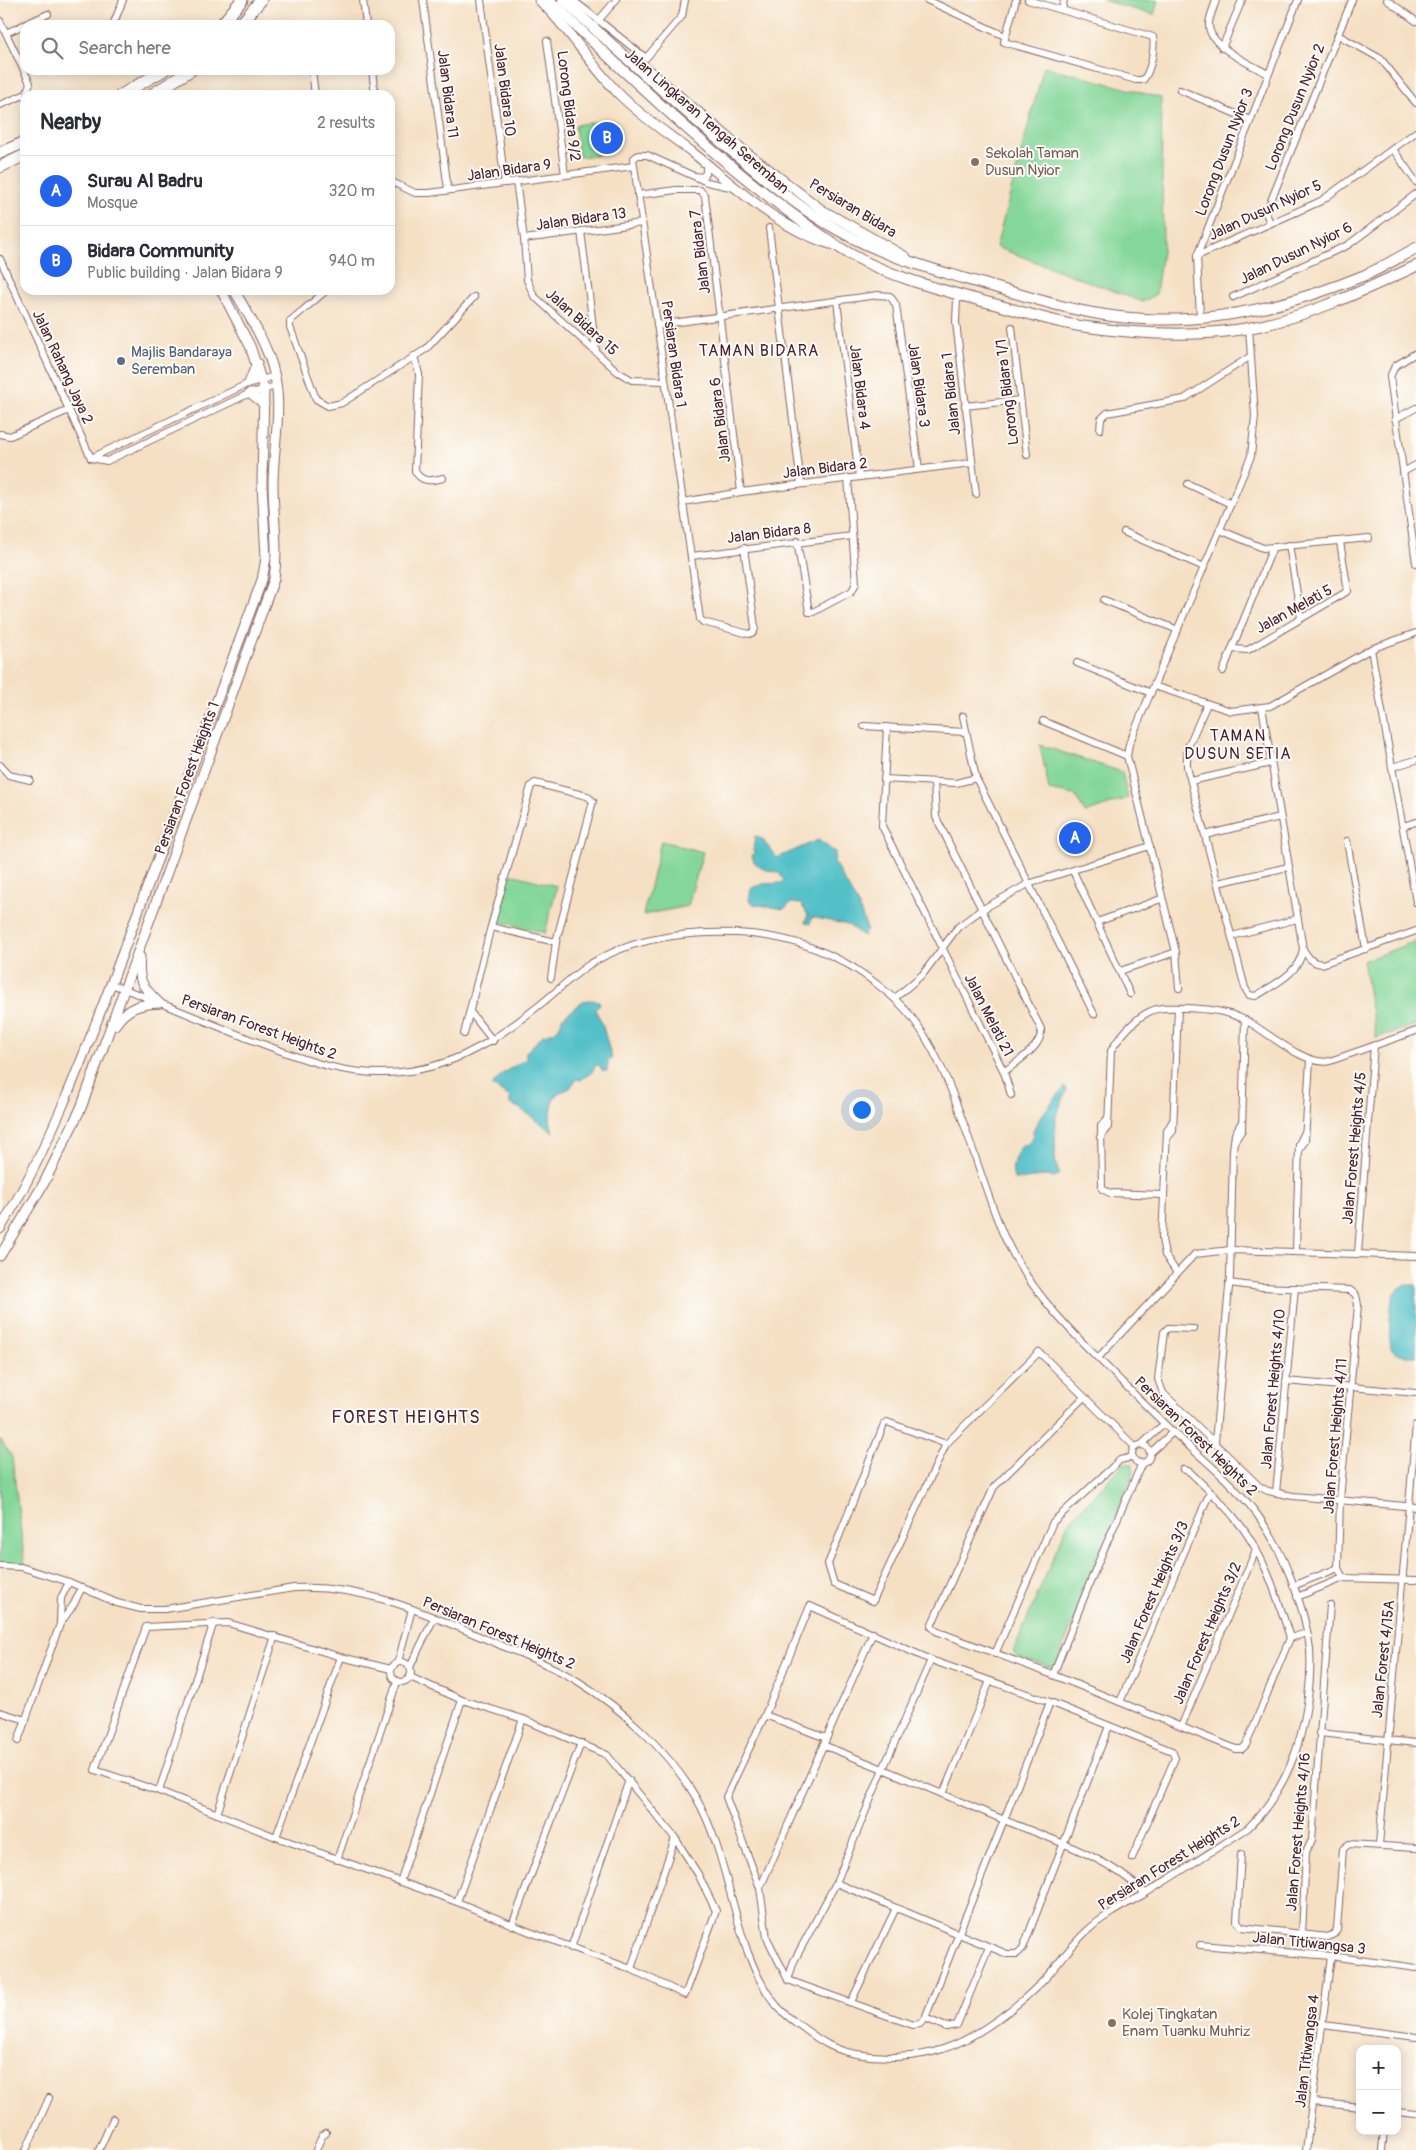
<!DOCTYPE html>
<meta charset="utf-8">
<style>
body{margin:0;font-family:Pangolin,sans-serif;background:#f7f7f7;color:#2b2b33}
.controls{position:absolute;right:15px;bottom:15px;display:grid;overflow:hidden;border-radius:10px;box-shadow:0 2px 12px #0003}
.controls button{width:45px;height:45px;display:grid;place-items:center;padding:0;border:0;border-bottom:1px solid #e1e1e2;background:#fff;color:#2b2b33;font:25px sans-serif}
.you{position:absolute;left:861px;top:1109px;width:18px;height:18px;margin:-12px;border:4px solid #fff;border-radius:50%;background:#1a73e8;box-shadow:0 0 0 8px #1a73e833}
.badge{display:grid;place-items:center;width:32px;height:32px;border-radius:50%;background:#2563eb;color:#fff;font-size:16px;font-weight:700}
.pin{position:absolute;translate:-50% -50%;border:2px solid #fff;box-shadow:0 1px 5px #0006}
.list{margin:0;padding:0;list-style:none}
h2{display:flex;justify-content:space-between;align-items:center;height:65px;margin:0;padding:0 20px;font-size:21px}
h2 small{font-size:16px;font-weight:400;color:#7c7c81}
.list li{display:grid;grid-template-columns:32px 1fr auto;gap:15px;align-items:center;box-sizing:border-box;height:70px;padding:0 20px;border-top:1px solid #e1e1e2}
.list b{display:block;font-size:19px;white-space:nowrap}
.list p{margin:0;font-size:16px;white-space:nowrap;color:#7c7c81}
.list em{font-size:16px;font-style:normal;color:#7c7c81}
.icon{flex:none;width:28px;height:28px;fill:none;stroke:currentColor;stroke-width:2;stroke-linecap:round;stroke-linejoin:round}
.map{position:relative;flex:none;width:1416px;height:2150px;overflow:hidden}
.search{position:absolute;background:#fff;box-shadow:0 2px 12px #0003;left:20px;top:20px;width:375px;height:55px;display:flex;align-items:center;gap:12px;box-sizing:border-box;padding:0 18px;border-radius:15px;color:#7c7c81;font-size:19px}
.panel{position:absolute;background:#fff;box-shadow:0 2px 12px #0003;left:20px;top:90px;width:375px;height:205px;border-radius:15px}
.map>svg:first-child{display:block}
.green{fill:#84d799;stroke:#677b62}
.water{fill:#52c0c8;stroke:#4e707a}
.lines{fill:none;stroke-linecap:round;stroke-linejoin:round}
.street-casing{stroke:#866361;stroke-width:8}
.secondary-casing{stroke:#866361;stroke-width:11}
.primary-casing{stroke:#866361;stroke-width:12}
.highway-casing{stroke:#866361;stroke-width:13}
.street{stroke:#fff;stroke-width:6}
.secondary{stroke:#fff;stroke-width:9}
.primary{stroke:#fff;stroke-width:10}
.highway{stroke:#fff;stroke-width:11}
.education-dot{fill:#8d6e63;stroke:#fdfcf7;stroke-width:2}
.service-dot{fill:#5c6f8a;stroke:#fdfcf7;stroke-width:2}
.labels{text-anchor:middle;stroke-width:4;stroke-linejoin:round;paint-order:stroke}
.street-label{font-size:15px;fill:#4a1f2b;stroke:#fdfcf7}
.education-label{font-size:15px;fill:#785e54;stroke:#fdfcf7;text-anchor:start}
.service-label{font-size:15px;fill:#4e5e75;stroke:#fdfcf7;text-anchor:start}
.neighbourhood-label{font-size:16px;letter-spacing:1px;fill:#4a1f2b;stroke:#fdfcf7}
.quarter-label{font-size:18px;letter-spacing:1px;fill:#4a1f2b;stroke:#fdfcf7}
</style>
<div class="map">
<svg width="1416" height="2150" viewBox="0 0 1416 2150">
<rect width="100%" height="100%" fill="#fdfcf7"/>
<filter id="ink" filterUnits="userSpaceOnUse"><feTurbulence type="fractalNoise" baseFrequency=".02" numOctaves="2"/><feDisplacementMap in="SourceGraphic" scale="10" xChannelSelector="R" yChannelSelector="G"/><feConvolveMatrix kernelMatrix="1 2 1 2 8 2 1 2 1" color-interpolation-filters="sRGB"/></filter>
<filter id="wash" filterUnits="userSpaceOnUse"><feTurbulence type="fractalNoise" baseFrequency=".0096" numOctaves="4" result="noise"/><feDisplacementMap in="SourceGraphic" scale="20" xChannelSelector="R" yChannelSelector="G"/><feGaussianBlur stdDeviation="1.12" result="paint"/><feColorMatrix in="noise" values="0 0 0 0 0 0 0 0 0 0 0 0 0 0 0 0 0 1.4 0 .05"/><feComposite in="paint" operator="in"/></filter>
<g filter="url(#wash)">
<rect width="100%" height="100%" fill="#f5e0c4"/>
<!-- green -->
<g class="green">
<path d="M1102 0H1158L1154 15Z"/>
<path d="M1044 66 1161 98 1163 244 1156 294 1143 302 996 247Z"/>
<path d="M595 122 599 155 579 157 575 125Z"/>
<path d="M1040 745 1122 772 1128 798 1085 813 1075 795 1049 790Z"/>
<path d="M661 841 703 852 688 906 643 915Z"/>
<path d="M507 873 557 886 545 933 494 920Z"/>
<path d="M1416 941V1025L1376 1038 1363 961Z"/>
<path d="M0 1439 12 1457 25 1566 0 1563Z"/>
<path d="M1124 1463 1132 1464 1134 1471 1056 1665 1051 1667 1017 1657 1013 1652 1068 1523Z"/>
</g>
<!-- water -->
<g class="water">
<path d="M755 836 762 839 777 858 818 840 835 852 834 862 859 907 867 929 863 936 848 925 812 917 810 924 805 922 808 915 801 904 791 903 784 909 754 904 749 901 751 888 763 884 781 883 784 880 779 873C767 870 754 869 752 855L756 853 753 851Z"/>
<path d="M589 1000 599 1001 600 1004 595 1009 602 1023 612 1059 608 1061 607 1071H603L599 1065H596L592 1072 581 1080 576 1079 570 1088 559 1093 553 1100 550 1120 553 1132 519 1108 510 1104V1097L492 1086 503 1073 526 1059V1052L543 1035 555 1032 561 1024 562 1018 583 1001Z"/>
<path d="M1065 1087 1067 1089 1056 1116 1055 1159 1059 1174 1055 1178C1037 1172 1030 1182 1014 1179 1010 1165 1015 1155 1023 1144L1026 1145 1033 1138C1029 1127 1056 1098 1065 1087Z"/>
<path d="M1407 1284 1416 1285V1356C1409 1356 1399 1357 1393 1351 1387 1345 1390 1306 1393 1297 1396 1290 1401 1287 1407 1284Z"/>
</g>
</g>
<g filter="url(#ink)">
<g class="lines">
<!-- street casing -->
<g class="street-casing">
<g id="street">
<path d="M363 0 366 25"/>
<path d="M423 0 448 190"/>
<path d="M481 0 505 183"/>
<path d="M573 0 646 58 682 16 685 0"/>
<path d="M927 0 1005 36"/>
<path d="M1016 0 1004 42 1136 80H1143C1151 71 1155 48 1153 37L1028 0"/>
<path d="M1216 0C1214 8 1208 19 1209 26 1210 47 1252 65 1268 74"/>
<path d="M1387 0 1416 21"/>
<path d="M1062 10 1064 0"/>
<path d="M0 21 30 83 26 94 0 105"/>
<path d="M598 21 616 0"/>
<path d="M113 25 123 0"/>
<path d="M6 33 48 14"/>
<path d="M1338 35 1381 59 1416 103"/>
<path d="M547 41 565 175"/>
<path d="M1222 48 1242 0"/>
<path d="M312 70 315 95"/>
<path d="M372 70 375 95"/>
<path d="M1180 90 1250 120"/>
<path d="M1393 149 1416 182"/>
<path d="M695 176 702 177 706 173V163"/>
<path d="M390 181 415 193H429L634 166"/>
<path d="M516 181 524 239 527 280 534 296 618 372 632 380 665 381"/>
<path d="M735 188 707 182 647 155H638L633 159 700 619 703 622 749 634 754 632 755 627 744 548"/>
<path d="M638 195 676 190H700L705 196 741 492"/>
<path d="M1270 223 1266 213 1352 0"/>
<path d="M769 228 801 484"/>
<path d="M581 231 596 351"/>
<path d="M524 239 642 223"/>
<path d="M1197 256 1321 201 1416 132"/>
<path d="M0 259 91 458"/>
<path d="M327 290 290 321V327L316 399 328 406 342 403 426 349 474 297"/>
<path d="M964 297 957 299 956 322 976 494"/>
<path d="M1233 297 1348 245 1416 194"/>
<path d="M837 301 859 477"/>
<path d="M1200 317 1197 256 1298 0"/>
<path d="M657 325 878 295 890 296 896 305 919 469"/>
<path d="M1012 327 1027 455"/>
<path d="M1416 353 1395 366 1390 377 1416 563"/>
<path d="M414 356 419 374 415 471C422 483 431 481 443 478"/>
<path d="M965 406 1020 400"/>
<path d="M1395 419 1416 408"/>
<path d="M1100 429 1101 419 1107 413 1184 399 1251 356"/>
<path d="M0 434 10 436 69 410"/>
<path d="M91 458 107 461 248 394 276 386"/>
<path d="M91 458 247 384 275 376"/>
<path d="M1403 472 1416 465"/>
<path d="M1188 484 1231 504"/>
<path d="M683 502 741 492 971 463"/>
<path d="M1220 530 1263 548 1369 538"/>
<path d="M1124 532 1204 567"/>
<path d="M797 541 809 612H813L852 591 856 583 848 478"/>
<path d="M1289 545 1301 618"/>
<path d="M691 556 852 536"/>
<path d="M1104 600 1178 630"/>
<path d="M1232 649 1248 650 1348 591 1340 542"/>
<path d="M1371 649 1416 902"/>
<path d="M1077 663 1151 693"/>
<path d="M1223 671 1273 547"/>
<path d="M1154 686 1231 711 1270 706 1371 649 1416 633"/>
<path d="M1207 704 1187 749V767L1245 988 1249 995 1256 996C1276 983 1299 974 1303 949L1262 707"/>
<path d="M963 716 976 778 1094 1014"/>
<path d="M1043 721 1127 756"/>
<path d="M864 726 965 732"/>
<path d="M887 727 882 826 1004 1072 1011 1095"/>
<path d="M0 765 9 775 30 780"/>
<path d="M1392 767 1416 760"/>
<path d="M884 779 956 783 976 778"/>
<path d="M1191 781 1271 763"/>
<path d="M934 782 936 817 1041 1029C1043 1047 1016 1062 1004 1072"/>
<path d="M1403 826 1416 822"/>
<path d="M1205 835 1280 817"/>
<path d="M1347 841 1366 949"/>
<path d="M1073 871 1130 994"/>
<path d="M1218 883 1288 867"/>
<path d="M1097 922 1161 899"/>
<path d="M491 927 556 942"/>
<path d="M1232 936 1297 919"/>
<path d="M1303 949C1308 957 1311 963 1322 964L1416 931"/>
<path d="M1120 971 1176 952"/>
<path d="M1179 988 1176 952 1127 756 1129 744 1251 456 1255 416 1249 328"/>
<path d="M895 998 923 974 958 927 981 910 1028 884 1150 846"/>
<path d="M471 1013 493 1041"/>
<path d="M464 1034 490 930 531 786 535 783 587 796 593 801 556 942 551 978"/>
<path d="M1108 1118 1101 1126 1102 1189 1110 1193 1163 1195"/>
<path d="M1172 1122 1167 1131 1162 1239 1165 1255 1177 1273"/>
<path d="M1100 1137 1108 1127 1111 1051C1118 1038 1136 1017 1151 1011 1161 1006 1174 1008 1185 1008 1206 1009 1225 1010 1245 1020 1267 1031 1305 1067 1330 1061L1416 1031"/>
<path d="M1167 1138 1173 1131 1178 1008"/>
<path d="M1234 1142 1242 1130 1245 1020"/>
<path d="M1300 1148 1305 1141 1310 1060"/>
<path d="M1296 1251 1299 1144 1305 1132"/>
<path d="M1358 1253 1374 1045"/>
<path d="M1229 1283 1260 1287 1350 1290 1356 1295 1358 1305 1340 1500 1338 1568 1343 1578"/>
<path d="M1194 1329 1168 1328 1164 1332 1158 1379 1163 1393 1260 1487 1268 1491 1293 1496 1416 1507"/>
<path d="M1098 1358 1195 1254 1230 1250 1416 1256"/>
<path d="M1286 1381 1416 1393"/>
<path d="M1084 1397 994 1487 931 1626 936 1631 1053 1675 1236 1749H1242L1246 1745 1290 1638"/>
<path d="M1215 1442 1230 1276 1233 1150 1235 1134 1241 1123"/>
<path d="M946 1444 887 1422 884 1424 828 1564 834 1584 873 1601 946 1444 1039 1352 1135 1447"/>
<path d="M1141 1445 1164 1424"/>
<circle cx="1141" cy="1454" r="9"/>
<path d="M1150 1453 1173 1432"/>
<path d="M1183 1469 1190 1472C1204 1486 1220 1500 1233 1516 1263 1550 1277 1595 1290 1638"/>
<path d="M1276 1493 1295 1288"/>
<path d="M0 1566 21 1567 69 1582 117 1603 141 1609H165L294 1588C365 1584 429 1615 493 1642 521 1654 552 1665 579 1682 623 1709 668 1751 695 1796 733 1860 732 1952 777 2006 785 2015 796 2023 806 2030 823 2043 835 2050 856 2054 884 2059 916 2058 943 2049 977 2038 1017 2007 1042 1982 1058 1965 1071 1945 1088 1930 1103 1916 1123 1906 1141 1896 1177 1874 1212 1851 1248 1828 1284 1792 1301 1749 1308 1698 1310 1682 1311 1665 1310 1649 1305 1606 1282 1548 1256 1513 1232 1482 1202 1458 1173 1432 1152 1412 1131 1391 1111 1371 1069 1330 1029 1290 1004 1236 975 1169 955 1071 910 1015 894 996 874 981 854 968 818 946 778 935 737 933 686 931 634 937 590 964 575 974 561 987 547 999 505 1033 465 1063 410 1071 351 1080 301 1059 247 1038 202 1020 157 1001 111 984"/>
<path d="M1293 1586 1338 1568"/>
<path d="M1297 1597 1343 1578 1416 1580"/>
<path d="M60 1622 61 1598 69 1582"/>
<path d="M1290 1638 1307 1633"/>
<path d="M995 1654 1053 1522 1120 1460 1133 1457"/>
<circle cx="401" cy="1672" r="10"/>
<path d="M398 1662 412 1609"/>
<path d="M410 1667 434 1618"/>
<path d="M391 1669 341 1657 228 1623 146 1627 95 1770 159 1791 276 1837 457 1902 530 1932 631 1969 685 1995 716 1911 698 1874 675 1838 607 1755 523 1719 462 1700 410 1677"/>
<path d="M1053 1675 1097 1565 1142 1463"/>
<path d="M1050 1702 1004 1820C1053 1840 1107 1856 1145 1893"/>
<path d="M1120 1702 1210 1492"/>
<path d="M0 1712 26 1720"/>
<path d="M765 1715 826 1738"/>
<path d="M1181 1727 1256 1550"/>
<path d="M1319 1733 1416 1743"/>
<path d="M18 1741 60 1624 74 1604 82 1587"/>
<path d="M823 1745 883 1769 931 1660"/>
<path d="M883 1769 1004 1820 925 2018 920 2024 913 2025 788 1980 794 1961 836 1883Z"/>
<path d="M159 1791 214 1622"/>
<path d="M943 1794 990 1681"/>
<path d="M217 1814 275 1636"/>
<path d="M276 1837 341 1657"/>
<path d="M1379 1845 1416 1425"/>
<path d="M1241 1854 1237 1921 1242 1927 1327 1937 1334 1934 1337 1929 1343 1849 1349 1844 1416 1848"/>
<path d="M337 1860 397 1682"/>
<path d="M400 1882 462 1700"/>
<path d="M836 1883 1007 1954H1017L1023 1948 1109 1726"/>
<path d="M760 1888 726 1797 765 1715 810 1606 931 1660 1050 1702 1172 1751 1175 1758 1132 1858"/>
<path d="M457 1902 523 1719"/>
<path d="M512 1925 581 1743"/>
<path d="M1302 1934 1306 1852 1312 1840 1330 1605"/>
<path d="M1200 1945 1331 1956 1416 1968"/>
<path d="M571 1948 629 1780"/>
<path d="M631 1969 675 1838"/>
<path d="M788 1980 767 1938 760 1888 873 1633"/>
<path d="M851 2002 896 1908"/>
<path d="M925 2018 946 2027 957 2025 989 1947"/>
<path d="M1323 2025 1416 2037"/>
<path d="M1313 2102 1360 2107"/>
<path d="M1397 2112 1416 2114"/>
<path d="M26 2150 49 2098"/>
<path d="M99 2150 113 2119"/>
<path d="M316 2150 322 2136 326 2133"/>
<path d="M1306 2150 1331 1956"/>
<path d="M1382 2150 1384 2131"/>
</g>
</g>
<!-- secondary casing -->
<g class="secondary-casing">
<g id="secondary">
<path d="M539 0C569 28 589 63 618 93 639 115 667 133 692 152 735 186 777 228 830 244"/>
<path d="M635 59 742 149 822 210 906 257"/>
<path d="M249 383 257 363"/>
<path d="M250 393 264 404"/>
<path d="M140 957C137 982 143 987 159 1003"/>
<path d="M115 1025C127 1007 140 1004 159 1003"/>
<path d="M0 1229C47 1152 79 1068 111 984 162 850 211 714 262 580L266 558 262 483 264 389 250 346 221 290"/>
<path d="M0 1256 44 1183 81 1108 274 579C279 547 273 516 273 484 273 448 283 408 274 373 267 343 249 316 234 290"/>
</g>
</g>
<!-- primary casing -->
<g class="primary-casing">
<g id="primary">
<path d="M549 0C639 86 731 174 834 244 876 273 937 289 986 302 1019 310 1053 323 1087 327 1138 334 1199 337 1249 328 1307 317 1363 291 1416 266"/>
<path d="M563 0C622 53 679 108 740 158 771 184 802 210 838 230 883 256 937 271 987 285 1026 296 1065 309 1105 315 1193 329 1283 309 1365 275 1382 268 1399 257 1416 248"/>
</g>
</g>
<!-- highway casing -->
<g class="highway-casing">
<g id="highway">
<path d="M221 25 242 0"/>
<path d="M240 25 261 0"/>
<path d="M121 95 164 70"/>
<path d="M151 95 191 70"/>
<path d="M0 153 25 142"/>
<path d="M0 167 25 155"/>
</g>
</g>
<!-- street -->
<use href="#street" class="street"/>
<!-- secondary -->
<use href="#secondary" class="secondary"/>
<!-- primary -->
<use href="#primary" class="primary"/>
<!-- highway -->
<use href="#highway" class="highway"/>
</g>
</g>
<!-- markers -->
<g class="education-dot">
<circle cx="975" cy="162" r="5"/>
<circle cx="1112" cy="2023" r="5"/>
</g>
<circle class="service-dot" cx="121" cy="361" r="5"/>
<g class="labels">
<!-- street labels -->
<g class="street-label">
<text transform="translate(505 90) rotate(83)" y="5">Jalan Bidara 10</text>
<text transform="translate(448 94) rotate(83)" y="5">Jalan Bidara 11</text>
<text transform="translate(569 106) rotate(83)" y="5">Lorong Bidara 9/2</text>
<text transform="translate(1295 107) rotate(-68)" y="5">Lorong Dusun Nyior 2</text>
<text transform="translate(707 121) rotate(41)" y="5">Jalan Lingkaran Tengah Seremban</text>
<text transform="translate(1224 152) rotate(-69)" y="5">Lorong Dusun Nyior 3</text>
<text transform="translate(509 170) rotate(-8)" y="5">Jalan Bidara 9</text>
<text transform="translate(853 208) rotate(31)" y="5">Persiaran Bidara</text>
<text transform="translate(1265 210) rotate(-25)" y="5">Jalan Dusun Nyior 5</text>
<text transform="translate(581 219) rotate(-8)" y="5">Jalan Bidara 13</text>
<text transform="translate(700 252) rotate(-97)" y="5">Jalan Bidara 7</text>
<text transform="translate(1296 253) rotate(-26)" y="5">Jalan Dusun Nyior 6</text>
<text transform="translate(582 322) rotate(42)" y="5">Jalan Bidara 15</text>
<text transform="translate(674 354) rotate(82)" y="5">Persiaran Bidara 1</text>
<text transform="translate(63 367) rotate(65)" y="5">Jalan Rahang Jaya 2</text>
<text transform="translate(919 385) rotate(82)" y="5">Jalan Bidara 3</text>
<text transform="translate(860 387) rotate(83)" y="5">Jalan Bidara 4</text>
<text transform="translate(1007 392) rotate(-97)" y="5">Lorong Bidara 1/1</text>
<text transform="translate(951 394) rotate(-96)" y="5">Jalan Bidara 1</text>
<text transform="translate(720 420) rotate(-97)" y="5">Jalan Bidara 6</text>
<text transform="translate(825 468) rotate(-7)" y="5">Jalan Bidara 2</text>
<text transform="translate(769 533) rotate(-7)" y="5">Jalan Bidara 8</text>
<text transform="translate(1294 609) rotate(-29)" y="5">Jalan Melati 5</text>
<text transform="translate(187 778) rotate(-70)" y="5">Persiaran Forest Heights 1</text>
<text transform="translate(989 1015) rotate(63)" y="5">Jalan Melati 21</text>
<text transform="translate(259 1027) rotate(20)" y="5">Persiaran Forest Heights 2</text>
<text transform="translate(1354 1148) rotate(-85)" y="5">Jalan Forest Heights 4/5</text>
<text transform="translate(1273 1389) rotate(-85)" y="5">Jalan Forest Heights 4/10</text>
<text transform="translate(1196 1436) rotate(44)" y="5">Persiaran Forest Heights 2</text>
<text transform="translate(1335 1436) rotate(-85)" y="5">Jalan Forest Heights 4/11</text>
<text transform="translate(1154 1592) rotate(-67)" y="5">Jalan Forest Heights 3/3</text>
<text transform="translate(499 1633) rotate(23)" y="5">Persiaran Forest Heights 2</text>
<text transform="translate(1207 1633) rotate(-67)" y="5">Jalan Forest Heights 3/2</text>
<text transform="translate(1383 1659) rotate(-84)" y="5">Jalan Forest 4/15A</text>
<text transform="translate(1298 1832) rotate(-85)" y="5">Jalan Forest Heights 4/16</text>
<text transform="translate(1169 1863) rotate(-32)" y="5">Persiaran Forest Heights 2</text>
<text transform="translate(1309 1943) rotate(6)" y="5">Jalan Titiwangsa 3</text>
<text transform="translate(1307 2051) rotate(-83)" y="5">Jalan Titiwangsa 4</text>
</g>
<!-- education labels -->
<g class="education-label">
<text x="985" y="158">Sekolah Taman<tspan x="985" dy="17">Dusun Nyior</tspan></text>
<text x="1122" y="2019">Kolej Tingkatan<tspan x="1122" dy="17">Enam Tuanku Muhriz</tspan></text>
</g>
<!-- service labels -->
<g class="service-label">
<text x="131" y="357">Majlis Bandaraya<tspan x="131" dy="17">Seremban</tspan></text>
</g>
<!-- neighbourhood labels -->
<g class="neighbourhood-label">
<text x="759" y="356">TAMAN BIDARA</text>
<text x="1238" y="741">TAMAN<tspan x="1238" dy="18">DUSUN SETIA</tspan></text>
</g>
<!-- quarter labels -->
<g class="quarter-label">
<text x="406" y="1423">FOREST HEIGHTS</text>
</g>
</g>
</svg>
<div class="controls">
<button>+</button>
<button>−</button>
</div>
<div class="you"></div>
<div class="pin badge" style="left:1075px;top:838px">A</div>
<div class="pin badge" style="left:607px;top:138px">B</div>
<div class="search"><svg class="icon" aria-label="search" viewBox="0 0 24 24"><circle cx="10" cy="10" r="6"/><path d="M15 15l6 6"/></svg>Search here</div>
<section class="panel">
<h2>Nearby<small>2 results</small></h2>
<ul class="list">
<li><span class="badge">A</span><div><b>Surau Al Badru</b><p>Mosque</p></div><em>320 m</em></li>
<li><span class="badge">B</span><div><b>Bidara Community</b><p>Public building · Jalan Bidara 9</p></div><em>940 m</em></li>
</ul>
</section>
</div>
